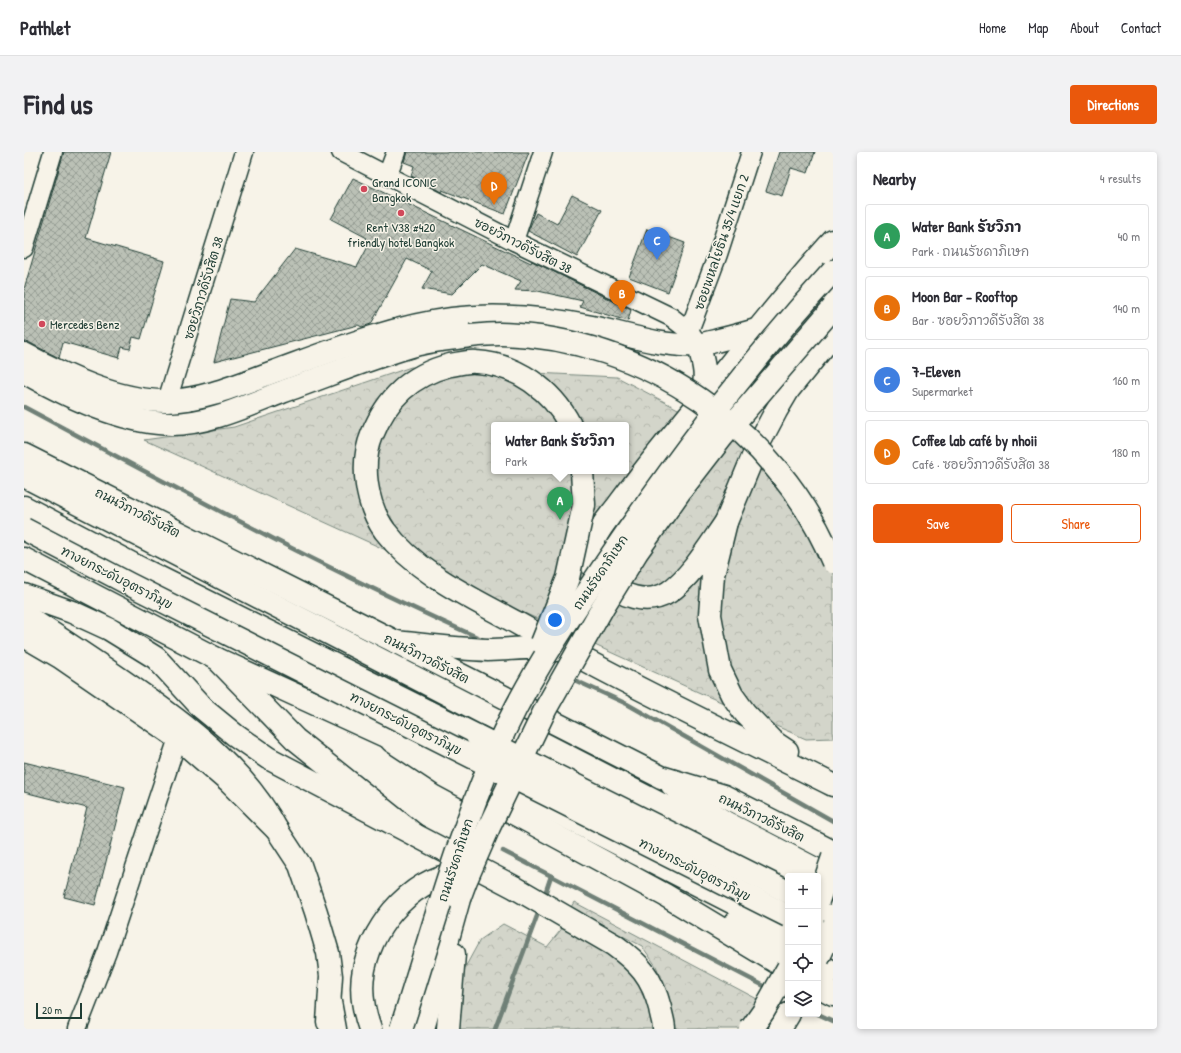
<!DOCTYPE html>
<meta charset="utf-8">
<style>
body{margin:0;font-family:"Patrick Hand","Playpen Sans Thai",sans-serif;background:#f2f2f3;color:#2b2b33}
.controls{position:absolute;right:12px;bottom:12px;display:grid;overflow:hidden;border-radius:4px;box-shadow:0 2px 6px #0003}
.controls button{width:36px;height:36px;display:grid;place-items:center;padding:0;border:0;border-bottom:1px solid #e1e1e2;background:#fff;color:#2b2b33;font:20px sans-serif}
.scale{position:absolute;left:12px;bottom:10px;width:46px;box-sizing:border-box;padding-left:4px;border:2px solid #1f3d34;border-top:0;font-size:11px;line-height:14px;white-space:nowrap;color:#1f3d34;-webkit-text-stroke:3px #f7f3e8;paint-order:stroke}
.you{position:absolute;left:531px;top:468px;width:14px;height:14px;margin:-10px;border:3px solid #fff;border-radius:50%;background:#1a73e8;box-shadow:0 0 0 6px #1a73e833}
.badge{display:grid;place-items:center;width:26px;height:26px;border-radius:50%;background:#ea580c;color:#fff;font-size:13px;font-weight:700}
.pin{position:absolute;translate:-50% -33px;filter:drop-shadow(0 1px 2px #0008)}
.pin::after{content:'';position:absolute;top:21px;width:14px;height:12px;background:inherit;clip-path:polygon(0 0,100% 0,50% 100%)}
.popup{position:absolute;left:467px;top:270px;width:138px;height:52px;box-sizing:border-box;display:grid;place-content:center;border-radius:4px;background:#fff;filter:drop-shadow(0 1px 3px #0005);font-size:13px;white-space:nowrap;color:#7c7c81}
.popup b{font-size:15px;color:#2b2b33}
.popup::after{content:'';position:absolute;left:50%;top:100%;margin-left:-8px;border:8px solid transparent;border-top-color:#fff}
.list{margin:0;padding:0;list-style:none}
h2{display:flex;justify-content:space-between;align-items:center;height:52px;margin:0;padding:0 16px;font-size:17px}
h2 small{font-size:13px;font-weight:400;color:#7c7c81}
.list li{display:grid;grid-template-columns:26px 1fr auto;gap:12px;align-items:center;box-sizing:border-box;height:64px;margin:0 8px 8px;padding:0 8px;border:1px solid #e1e1e2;border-radius:4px}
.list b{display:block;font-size:15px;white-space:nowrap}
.list p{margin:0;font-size:13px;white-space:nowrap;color:#7c7c81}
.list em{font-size:13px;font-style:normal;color:#7c7c81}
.actions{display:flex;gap:8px;padding:12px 16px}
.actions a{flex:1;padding:9px 0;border:1px solid #ea580c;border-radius:4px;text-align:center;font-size:14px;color:#ea580c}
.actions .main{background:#ea580c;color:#fff}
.icon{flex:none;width:22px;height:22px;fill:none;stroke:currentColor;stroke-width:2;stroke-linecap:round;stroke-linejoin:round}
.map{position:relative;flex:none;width:809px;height:877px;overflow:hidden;border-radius:4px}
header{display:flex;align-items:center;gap:24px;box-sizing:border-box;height:56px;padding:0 20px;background:#fff;border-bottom:1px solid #e1e1e2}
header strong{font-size:19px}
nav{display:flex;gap:22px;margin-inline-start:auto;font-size:14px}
.intro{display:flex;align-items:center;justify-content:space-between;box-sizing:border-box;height:96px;padding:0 24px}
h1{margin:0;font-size:28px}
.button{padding:10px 18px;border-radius:4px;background:#ea580c;color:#fff;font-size:14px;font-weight:700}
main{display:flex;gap:24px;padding:0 24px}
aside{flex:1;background:#fff;border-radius:4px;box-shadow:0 2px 6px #0003}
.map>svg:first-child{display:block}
.forest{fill:url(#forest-crowns);stroke:#79897f;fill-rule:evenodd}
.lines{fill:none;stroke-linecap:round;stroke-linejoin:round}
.stream{stroke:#6f8077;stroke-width:4.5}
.building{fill:url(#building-cross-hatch);stroke:#1f3d34}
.street-casing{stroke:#1f3d34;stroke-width:21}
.secondary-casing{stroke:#1f3d34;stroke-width:25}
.primary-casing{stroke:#1f3d34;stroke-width:25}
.highway-casing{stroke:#1f3d34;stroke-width:25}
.street{stroke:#f7f3e8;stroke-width:18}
.secondary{stroke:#f7f3e8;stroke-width:22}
.primary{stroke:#f7f3e8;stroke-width:22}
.highway{stroke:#f7f3e8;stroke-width:22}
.primary-bridge-casing{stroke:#1f3d34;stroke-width:25;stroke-linecap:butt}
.highway-bridge-casing{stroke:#1f3d34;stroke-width:25;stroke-linecap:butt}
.primary-bridge{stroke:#f7f3e8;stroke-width:22}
.highway-bridge{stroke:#f7f3e8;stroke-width:22}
.poi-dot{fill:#d1495b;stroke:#f7f3e8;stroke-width:1.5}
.labels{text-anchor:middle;stroke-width:3;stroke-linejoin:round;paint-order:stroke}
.poi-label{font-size:13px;fill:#1f3d34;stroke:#f7f3e8;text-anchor:start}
.street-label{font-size:13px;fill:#1f3d34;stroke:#f7f3e8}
</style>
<header>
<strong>Pathlet</strong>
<nav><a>Home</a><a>Map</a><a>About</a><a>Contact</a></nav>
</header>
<div class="intro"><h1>Find us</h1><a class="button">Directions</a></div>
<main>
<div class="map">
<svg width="809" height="877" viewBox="0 0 809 877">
<defs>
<pattern id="forest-crowns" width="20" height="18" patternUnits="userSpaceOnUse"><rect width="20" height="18" fill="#d3d5ca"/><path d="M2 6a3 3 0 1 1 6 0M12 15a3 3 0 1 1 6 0" fill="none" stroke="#b5b8ae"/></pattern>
<pattern id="building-cross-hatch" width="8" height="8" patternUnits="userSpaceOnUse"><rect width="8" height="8" fill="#bbc1b6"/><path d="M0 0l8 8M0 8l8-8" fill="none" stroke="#979e95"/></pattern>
</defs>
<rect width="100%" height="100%" fill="#f7f3e8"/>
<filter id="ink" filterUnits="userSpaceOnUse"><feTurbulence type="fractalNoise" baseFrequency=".025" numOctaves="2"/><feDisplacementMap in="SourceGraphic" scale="8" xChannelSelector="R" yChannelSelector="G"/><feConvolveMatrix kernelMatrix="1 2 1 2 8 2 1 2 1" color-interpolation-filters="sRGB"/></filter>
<g filter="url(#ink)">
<!-- forest -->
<g class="forest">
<path d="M387 215 593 225 715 289 748 324 806 412 809 423V586L782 587 674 540 120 288 210 275ZM470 273H602V319H470Z"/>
<path d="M550 750 735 848 716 877H647L645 845 632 814 618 794 546 757Z"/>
<path d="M479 772 523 795 540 774 588 799 618 831 629 877H411L413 867 456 788Z"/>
</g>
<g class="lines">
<!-- stream -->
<g class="stream">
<path d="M0 255C152 336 304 419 462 489"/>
<path d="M546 526 603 552 809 669"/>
<path d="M479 699 746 837"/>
<path d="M520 745 527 724"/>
<path d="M756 842 764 846"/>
<path d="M794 862 809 869"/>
<path d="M471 877 516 756"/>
</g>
</g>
<!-- building -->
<g class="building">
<path d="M40 0H87L62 86 140 109 117 187 109 185 106 197 98 195 95 206 39 190 35 206 6 191 0 190V137Z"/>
<path d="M383 0H505L481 62 418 38 417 40 398 30 399 29 387 24 390 14 380 10Z"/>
<path d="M755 0H791L784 21 767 16 758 44 742 39Z"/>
<path d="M329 26 507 111 508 109 607 158 604 169 556 155 559 149 514 139 491 138 497 129 458 112 428 142 398 137 408 119 383 107 347 172 338 175 334 173 190 210 206 147 230 150 271 97 333 115 347 89 342 87 343 86 307 67Z"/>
<path d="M548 43 578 58 553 105 504 79 512 61 533 72Z"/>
<path d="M623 77 661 91 644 140 605 125Z"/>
<path d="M0 610 101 635 71 753 40 745 63 656 0 640Z"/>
</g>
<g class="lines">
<!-- street casing -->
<g class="street-casing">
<g id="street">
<path d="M317 0 490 89 647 165 665 179 675 193"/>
<path d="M363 24 372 0"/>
<path d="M490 89 519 0"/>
<path d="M0 96 29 0"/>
<path d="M665 179 694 102 727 0"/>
<path d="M143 249 220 0"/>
<path d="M53 877 83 800 154 586"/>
</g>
</g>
<!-- secondary casing -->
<g class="secondary-casing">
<g id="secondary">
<path d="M0 303 372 490 637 625 700 644 809 700"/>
<path d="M0 484 36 505 154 586 205 630 253 678 276 713 292 760 304 801 307 824 304 870"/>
<path d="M368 589 421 624 641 743 764 817"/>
<path d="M648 633 673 653 701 670 809 726"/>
<path d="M711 771 764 796"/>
<path d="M794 812 809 820"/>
<path d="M794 834 809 842"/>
</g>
</g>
<!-- primary casing -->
<g class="primary-casing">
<g id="primary">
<path d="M675 193C680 216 685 225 675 248"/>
<path d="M0 202C41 224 96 250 143 249 179 248 216 232 249 220 307 199 366 175 428 167 474 161 522 166 568 175 602 182 637 195 672 193 680 192 687 190 695 188 707 185 719 182 732 178"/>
<path d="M0 220C42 244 98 271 147 272 184 272 224 253 258 240 303 224 348 205 395 192 411 188 429 187 446 184"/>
<path d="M546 273C528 238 492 212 452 210 444 209 434 212 426 213 387 223 363 246 348 283 336 312 342 353 361 379 394 422 446 445 493 471 596 529 703 580 809 633"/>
<path d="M558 319 560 353"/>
<path d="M702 370C686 393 668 424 645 440 623 454 596 444 579 427 575 423 570 418 568 413 565 404 567 395 571 387 576 374 587 363 595 352 615 325 635 299 657 273 707 212 755 148 809 89"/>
<path d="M372 490C402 493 433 497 464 498 488 498 511 493 534 498"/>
<path d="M193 507 271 587 391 683 490 735 590 793C615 811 628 825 636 856 637 863 640 870 640 877"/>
<path d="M763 599 748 589 721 561 708 543 696 518 686 463 689 423 702 370 733 295 752 259 765 237 809 183"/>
<path d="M306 850 311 877"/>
<path d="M346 877C339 858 336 837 340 817 350 770 391 722 442 721"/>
<path d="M399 877 435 747"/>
<path d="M424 877 430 802"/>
<path d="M756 877 765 862"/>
</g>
</g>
<!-- highway casing -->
<g class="highway-casing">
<g id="highway">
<path d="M0 324 776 724"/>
<path d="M0 355 112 414 453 584"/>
<path d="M0 407 191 506 359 583 421 603 764 779"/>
<path d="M0 443 48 460 85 477 132 506 178 556 211 583 244 606 391 683"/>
<path d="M0 463C40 489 80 515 119 543 170 579 223 621 253 678"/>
<path d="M794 755 809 763"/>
</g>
</g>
<!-- street -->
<use href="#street" class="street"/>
<!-- secondary -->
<use href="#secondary" class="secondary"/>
<!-- primary -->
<use href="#primary" class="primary"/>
<!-- highway -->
<use href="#highway" class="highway"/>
<!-- primary-bridge casing -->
<g class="primary-bridge-casing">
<g id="primary-bridge">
<path d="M446 184C456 183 466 182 476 182 620 185 754 277 809 410"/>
<path d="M518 491 544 426 560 353"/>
<path d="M435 747 442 728 465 675 522 556 579 455 613 400 657 338 698 285 809 156"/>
<path d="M794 749 809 705"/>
<path d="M794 807 809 775"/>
<path d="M377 877C407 784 432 689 471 600 498 536 537 478 576 420 646 315 723 213 809 119"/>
<path d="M727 877 739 860 764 816"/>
</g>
</g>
<!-- highway-bridge casing -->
<g class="highway-bridge-casing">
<g id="highway-bridge">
<path d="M0 377 105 432 764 764"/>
<path d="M453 584 764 740"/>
<path d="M794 779 809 787"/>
</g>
</g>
<!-- primary-bridge -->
<use href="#primary-bridge" class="primary-bridge"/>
<!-- highway-bridge -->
<use href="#highway-bridge" class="highway-bridge"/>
</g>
</g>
<!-- markers -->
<g class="poi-dot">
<circle cx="340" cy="37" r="4"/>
<circle cx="377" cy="61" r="4"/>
<circle cx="18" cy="172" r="4"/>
</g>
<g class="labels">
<!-- poi labels -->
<g class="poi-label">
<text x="348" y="35">Grand ICONIC<tspan x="348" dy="15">Bangkok</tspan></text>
<text x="377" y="80" text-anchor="middle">Rent V38 #420<tspan x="377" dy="15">friendly hotel Bangkok</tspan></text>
<text x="26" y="177">Mercedes Benz</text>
</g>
<!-- street labels -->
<g class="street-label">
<text transform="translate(697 90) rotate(-71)" y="5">ซอยพหลโยธิน 35/4 แยก 2</text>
<text transform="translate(499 93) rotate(27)" y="5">ซอยวิภาวดีรังสิต 38</text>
<text transform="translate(179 136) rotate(-73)" y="5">ซอยวิภาวดีรังสิต 38</text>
<text transform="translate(114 360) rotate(27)" y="5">ถนนวิภาวดีรังสิต</text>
<text transform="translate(576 420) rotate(-56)" y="5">ถนนรัชดาภิเษก</text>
<text transform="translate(93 425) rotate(27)" y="5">ทางยกระดับอุตราภิมุข</text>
<text transform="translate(403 506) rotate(27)" y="5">ถนนวิภาวดีรังสิต</text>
<text transform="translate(382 571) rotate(27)" y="5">ทางยกระดับอุตราภิมุข</text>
<text transform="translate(738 665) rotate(26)" y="5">ถนนวิภาวดีรังสิต</text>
<text transform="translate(431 708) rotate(-72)" y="5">ถนนรัชดาภิเษก</text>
<text transform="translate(671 717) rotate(27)" y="5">ทางยกระดับอุตราภิมุข</text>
</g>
</g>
</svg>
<div class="controls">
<button>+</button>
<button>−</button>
<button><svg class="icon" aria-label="locate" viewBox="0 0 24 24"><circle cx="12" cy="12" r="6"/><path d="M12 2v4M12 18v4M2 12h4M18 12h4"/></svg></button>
<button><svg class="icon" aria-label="layers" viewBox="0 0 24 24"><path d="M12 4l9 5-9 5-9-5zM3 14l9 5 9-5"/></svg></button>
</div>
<div class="scale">20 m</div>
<div class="you"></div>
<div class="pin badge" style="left:536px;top:368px;background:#2e9e5b">A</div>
<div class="popup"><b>Water Bank รัชวิภา</b>Park</div>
<div class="pin badge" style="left:598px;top:161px;background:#e8710a">B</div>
<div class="pin badge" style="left:633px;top:108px;background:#3f7fe0">C</div>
<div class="pin badge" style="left:470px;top:53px;background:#e8710a">D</div>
</div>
<aside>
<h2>Nearby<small>4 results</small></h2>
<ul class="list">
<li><span class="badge" style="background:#2e9e5b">A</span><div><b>Water Bank รัชวิภา</b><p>Park · ถนนรัชดาภิเษก</p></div><em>40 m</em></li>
<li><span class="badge" style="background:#e8710a">B</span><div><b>Moon Bar - Rooftop</b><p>Bar · ซอยวิภาวดีรังสิต 38</p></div><em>140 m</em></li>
<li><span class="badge" style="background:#3f7fe0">C</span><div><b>7-Eleven</b><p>Supermarket</p></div><em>160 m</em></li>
<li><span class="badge" style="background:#e8710a">D</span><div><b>Coffee lab café by nhoii</b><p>Café · ซอยวิภาวดีรังสิต 38</p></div><em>180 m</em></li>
</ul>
<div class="actions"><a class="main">Save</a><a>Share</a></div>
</aside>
</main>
